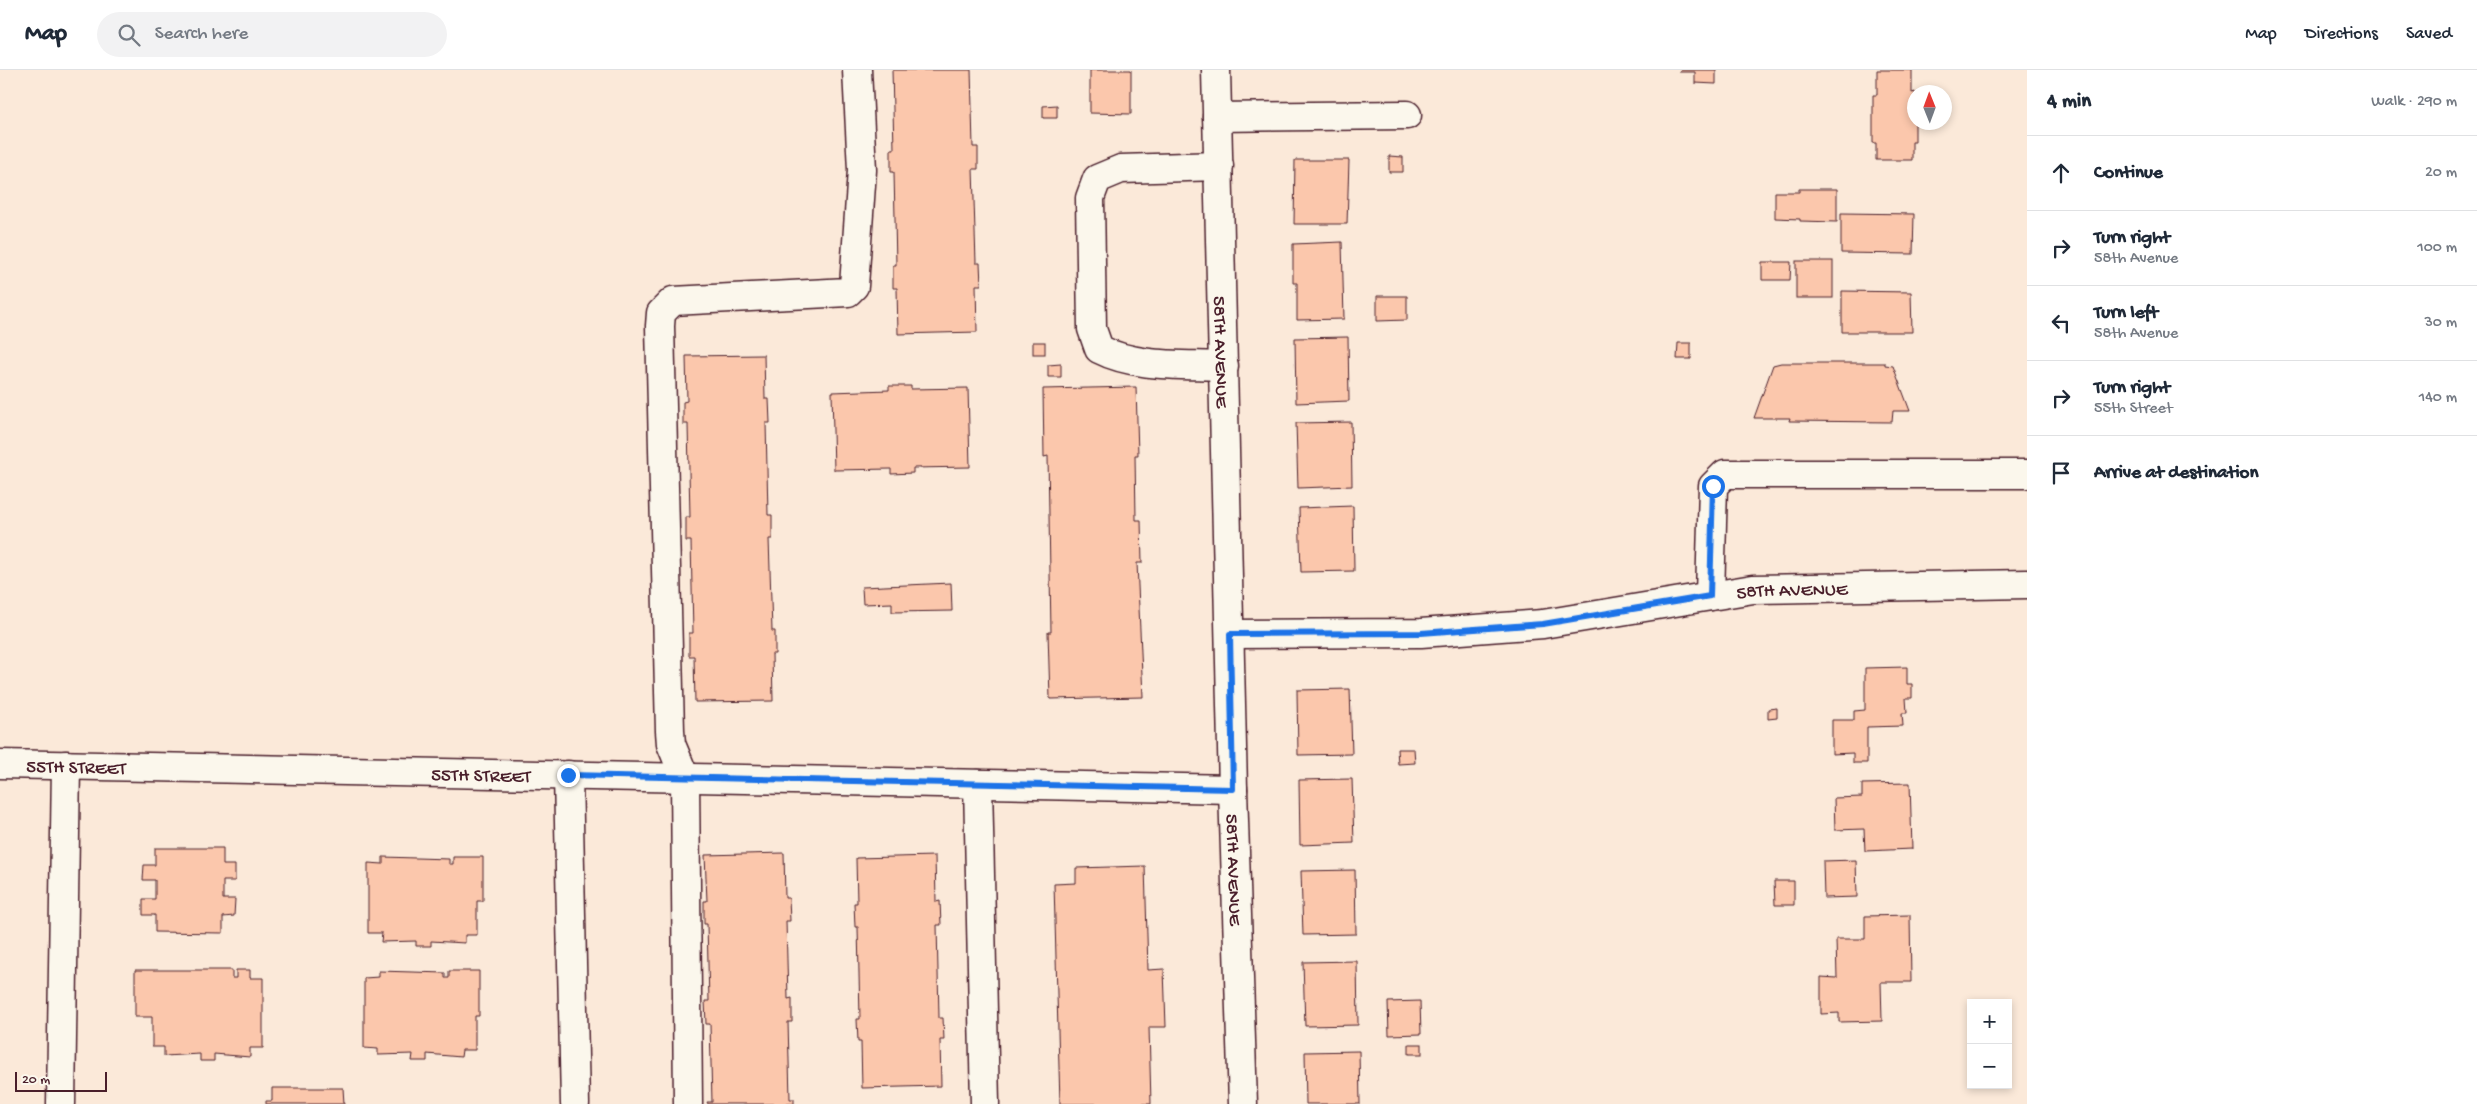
<!DOCTYPE html>
<meta charset="utf-8">
<style>
body{margin:0;font-family:"Gochi Hand",sans-serif;background:#f2f2f3;color:#1f2937}
.controls{position:absolute;right:15px;bottom:15px;display:grid;overflow:hidden;border-radius:0px;box-shadow:0 2px 8px #0003}
.controls button{width:45px;height:45px;display:grid;place-items:center;padding:0;border:0;border-bottom:1px solid #e0e1e3;background:#fff;color:#1f2937;font:25px sans-serif}
.compass{position:absolute;left:1907px;top:15px;width:45px;height:45px;border-radius:50%;background:#fff;box-shadow:0 2px 8px #0003;rotate:359deg}
.scale{position:absolute;left:15px;bottom:12px;width:92px;box-sizing:border-box;padding-left:5px;border:2px solid #4a1f2b;border-top:0;font-size:14px;line-height:18px;white-space:nowrap;color:#4a1f2b;-webkit-text-stroke:4px #fbf7ec;paint-order:stroke}
.stop{position:absolute;width:15px;height:15px;margin:-11px;border:4px solid #1a73e8;border-radius:50%;background:#fff}
.stop.end{background:#1a73e8;border-color:#fff;box-shadow:0 1px 5px #0008}
.list{margin:0;padding:0;list-style:none}
h2{display:flex;justify-content:space-between;align-items:center;height:65px;margin:0;padding:0 20px;font-size:21px}
h2 small{font-size:16px;font-weight:400;color:#747a83}
.list li{display:grid;grid-template-columns:32px 1fr auto;gap:15px;align-items:center;box-sizing:border-box;height:75px;padding:0 20px;border-top:1px solid #e0e1e3}
.list b{display:block;font-size:19px;white-space:nowrap}
.list p{margin:0;font-size:16px;white-space:nowrap;color:#747a83}
.list em{font-size:16px;font-style:normal;color:#747a83}
.icon{flex:none;width:28px;height:28px;fill:none;stroke:currentColor;stroke-width:2;stroke-linecap:round;stroke-linejoin:round}
.map{position:relative;flex:none;width:2027px;height:1034px;overflow:hidden}
header{display:flex;align-items:center;gap:30px;box-sizing:border-box;height:70px;padding:0 25px;background:#fff;border-bottom:1px solid #e0e1e3}
header strong{font-size:24px}
nav{display:flex;gap:28px;margin-inline-start:auto;font-size:18px}
.search{width:350px;height:45px;background:#f2f2f3;display:flex;align-items:center;gap:12px;box-sizing:border-box;padding:0 18px;border-radius:28px;color:#747a83;font-size:19px}
main{display:flex}
aside{flex:1;background:#fff}
.map>svg:first-child{display:block}
.building{fill:#fbc7ac;stroke:#4a1f2b}
.lines{fill:none;stroke-linecap:round;stroke-linejoin:round}
.minor-casing{stroke:#4a1f2b;stroke-width:31}
.minor{stroke:#fbf7ec;stroke-width:28}
.route{stroke:#1a73e8;stroke-width:6}
.labels{text-anchor:middle;stroke-width:4.5;stroke-linejoin:round;paint-order:stroke}
.street-label{font-size:19px;fill:#4a1f2b;stroke:#fbf7ec}
</style>
<header>
<strong>Map</strong>
<div class="search"><svg class="icon" aria-label="search" viewBox="0 0 24 24"><circle cx="10" cy="10" r="6"/><path d="M15 15l6 6"/></svg>Search here</div>
<nav><a>Map</a><a>Directions</a><a>Saved</a></nav>
</header>
<main>
<div class="map">
<svg width="2027" height="1034" viewBox="0 0 2027 1034">
<rect width="100%" height="100%" fill="#fbe9d9"/>
<filter id="ink" filterUnits="userSpaceOnUse"><feTurbulence type="fractalNoise" baseFrequency=".02" numOctaves="2"/><feDisplacementMap in="SourceGraphic" scale="10" xChannelSelector="R" yChannelSelector="G"/><feConvolveMatrix kernelMatrix="1 2 1 2 8 2 1 2 1" color-interpolation-filters="sRGB"/></filter>
<g filter="url(#ink)">
<!-- building -->
<g class="building">
<path d="M892 0H971L973 77H978V99H973L976 193H980L981 215H976L977 262 898 264 897 218H893V195H896L894 102H891V79H894Z"/>
<path d="M1090 0H1131V44L1090 43Z"/>
<path d="M1680 0H1716V14L1695 13V2H1680Z"/>
<path d="M1877 0H1912V23L1915 22V72H1912V90H1876V73H1873V25H1877Z"/>
<path d="M1057 35V48H1043V36Z"/>
<path d="M1389 86 1403 87V102H1389Z"/>
<path d="M1295 90H1349L1347 154H1294Z"/>
<path d="M1799 119H1837V152L1800 151V149L1775 148V122H1799Z"/>
<path d="M1841 143 1914 144 1913 184 1841 183Z"/>
<path d="M1342 172 1344 249 1297 250V213H1293V174Z"/>
<rect x="1796" y="191" width="37" height="37"/>
<path d="M1762 192H1791L1790 210H1762Z"/>
<path d="M1842 221 1911 222 1912 262H1842Z"/>
<path d="M1377 226H1407V250L1377 251Z"/>
<path d="M1348 267 1349 331 1296 333 1295 268Z"/>
<rect x="1033" y="272" width="12" height="12"/>
<path d="M1678 273H1691V289H1677Z"/>
<path d="M764 285 765 329H769L770 353H766L768 445H772V469H769L772 561H775V584H772L773 631 695 632 694 586H689V563H693L691 471H686V447H690L688 354H683V332L687 331 686 286Z"/>
<path d="M1781 293H1885V295L1893 296 1910 341H1893L1892 352 1789 351 1790 348H1754L1773 295Z"/>
<path d="M1061 294V307H1048V295Z"/>
<path d="M889 316H911V319L968 318 970 397 913 398V403L891 404V399L834 400 832 322 889 320Z"/>
<path d="M1136 317 1138 385H1135L1136 450H1141L1142 493H1137L1143 627 1050 629 1048 562H1051L1048 386 1044 387 1043 319Z"/>
<path d="M1351 352 1352 416 1298 418 1296 353Z"/>
<path d="M1353 436 1354 501 1301 502 1299 438Z"/>
<path d="M951 513 952 541 892 542V533L863 534 862 517Z"/>
<path d="M1907 597V614H1912V628H1906L1907 643H1902L1903 656 1867 657V693H1853V683L1832 684V650H1854V641L1865 640V598Z"/>
<path d="M1350 619 1352 684 1298 685 1297 620Z"/>
<path d="M1777 638V648L1768 649V639Z"/>
<path d="M1397 679H1414L1415 693 1398 694Z"/>
<path d="M1352 709 1354 773 1300 775 1299 710Z"/>
<path d="M1910 713 1912 779 1865 781 1864 759 1835 760 1834 728 1862 727V714Z"/>
<path d="M155 778H223V795H235V811H223V829H235L234 846 223 847V863L155 862V845H143V829H155V810H143L144 795H155Z"/>
<path d="M784 783 785 828H789L790 851H786L788 929 792 928V952H788L790 1029H794V1034H708L707 1032H712L710 954H706L705 931H709L707 854H704V831H707L705 785Z"/>
<path d="M935 786 936 832 940 831 941 855H937L939 948H943L944 970H940L941 1016 862 1018 861 972H858L857 949H860L858 857H855L854 833H857L856 788Z"/>
<path d="M383 787 449 789V794H453V787H483V831H477V865H465V873L431 871V876H416V871L381 872 382 863H368V793L383 794Z"/>
<path d="M1856 790 1857 827 1824 828 1823 791Z"/>
<path d="M1145 796 1148 900 1164 899 1166 957H1149L1151 1034H1060L1054 814 1076 813V798Z"/>
<path d="M1355 800 1356 864 1303 865 1301 801Z"/>
<path d="M1774 811H1794V835H1775Z"/>
<path d="M1910 845 1911 912H1881L1882 951 1839 952V943L1821 944V907L1837 908 1836 869H1865V846Z"/>
<path d="M1357 891 1358 955 1305 956 1303 892Z"/>
<path d="M135 900H232V908H236V900H250V908H263V978H250V987L214 984V991H200V984L164 986V977H152V947H135Z"/>
<path d="M379 901 445 903V908H449V901H479V946H475V980H462L461 987 427 984V991H412L413 984 378 985V979L364 978V908L379 907Z"/>
<path d="M1420 931 1421 964 1389 965 1388 932Z"/>
<rect x="1409" y="974" width="13" height="10"/>
<path d="M1359 981 1360 1034H1306L1305 982Z"/>
<path d="M272 1018H343L344 1034H266V1031H272Z"/>
</g>
<g class="lines">
<!-- minor casing -->
<g class="minor-casing">
<g id="minor">
<path id="s1" d="M1216 0 1233 719 1243 1034"/>
<path d="M1217 47 1407 45"/>
<path d="M1219 96 1121 99 1097 109 1090 128 1092 259 1099 279C1136 298 1183 294 1224 296"/>
<path d="M1710 526 1713 416 1725 404H2027"/>
<path id="s2" d="M1230 564 1421 563 1543 554 1753 519 2027 514"/>
<path id="s3" d="M0 694 1233 719"/>
<path d="M568 705 575 1034"/>
<path d="M978 714 985 1034"/>
<path d="M61 1034 66 695"/>
<path d="M688 1034 685 708 671 674 670 661 660 256 661 243 673 231 848 222 854 216 862 100 857 0"/>
</g>
</g>
<!-- minor -->
<use href="#minor" class="minor"/>
</g>
</g>
<g class="lines" filter="url(#ink)">
<!-- route -->
<path class="route" d="M568 705 1233 719 1230 564 1421 563 1543 554 1710 526 1713 416"/>
</g>
<g class="labels">
<!-- street labels -->
<g class="street-label">
<text dy="7" stroke="none"><textPath href="#s1" startOffset="282">58TH AVENUE</textPath></text>
<text dy="7" stroke="none"><textPath href="#s2" startOffset="565">58TH AVENUE</textPath></text>
<text dy="7" stroke="none"><textPath href="#s3" startOffset="76">55TH STREET</textPath></text>
<text dy="7" stroke="none"><textPath href="#s3" startOffset="481">55TH STREET</textPath></text>
<text dy="7" stroke="none"><textPath href="#s1" startOffset="800">58TH AVENUE</textPath></text>
</g>
</g>
</svg>
<div class="controls">
<button>+</button>
<button>−</button>
</div>
<svg class="compass" viewBox="-18 -18 36 36"><path d="M0-13l5 13h-10z" fill="#e53935"/><path d="M0 13l5-13h-10z" fill="#747a83"/></svg>
<div class="scale">20 m</div>
<div class="stop" style="left:1713px;top:416px"></div>
<div class="stop end" style="left:568px;top:705px"></div>
</div>
<aside>
<h2>4 min<small>Walk · 290 m</small></h2>
<ul class="list">
<li><svg class="icon" aria-label="ahead" viewBox="0 0 24 24"><path d="M12 20V5M6 11l6-6 6 6"/></svg><div><b>Continue</b></div><em>20 m</em></li>
<li><svg class="icon" aria-label="right" viewBox="0 0 24 24"><path d="M7 20v-9h11M14 6l5 5-5 5"/></svg><div><b>Turn right</b><p>58th Avenue</p></div><em>100 m</em></li>
<li><svg class="icon" aria-label="left" viewBox="0 0 24 24"><path d="M17 20v-9H6M10 6l-5 5 5 5"/></svg><div><b>Turn left</b><p>58th Avenue</p></div><em>30 m</em></li>
<li><svg class="icon" aria-label="right" viewBox="0 0 24 24"><path d="M7 20v-9h11M14 6l5 5-5 5"/></svg><div><b>Turn right</b><p>55th Street</p></div><em>140 m</em></li>
<li><svg class="icon" aria-label="arrive" viewBox="0 0 24 24"><path d="M6 21V4h12l-3 4 3 4H6"/></svg><div><b>Arrive at destination</b></div></li>
</ul>
</aside>
</main>
